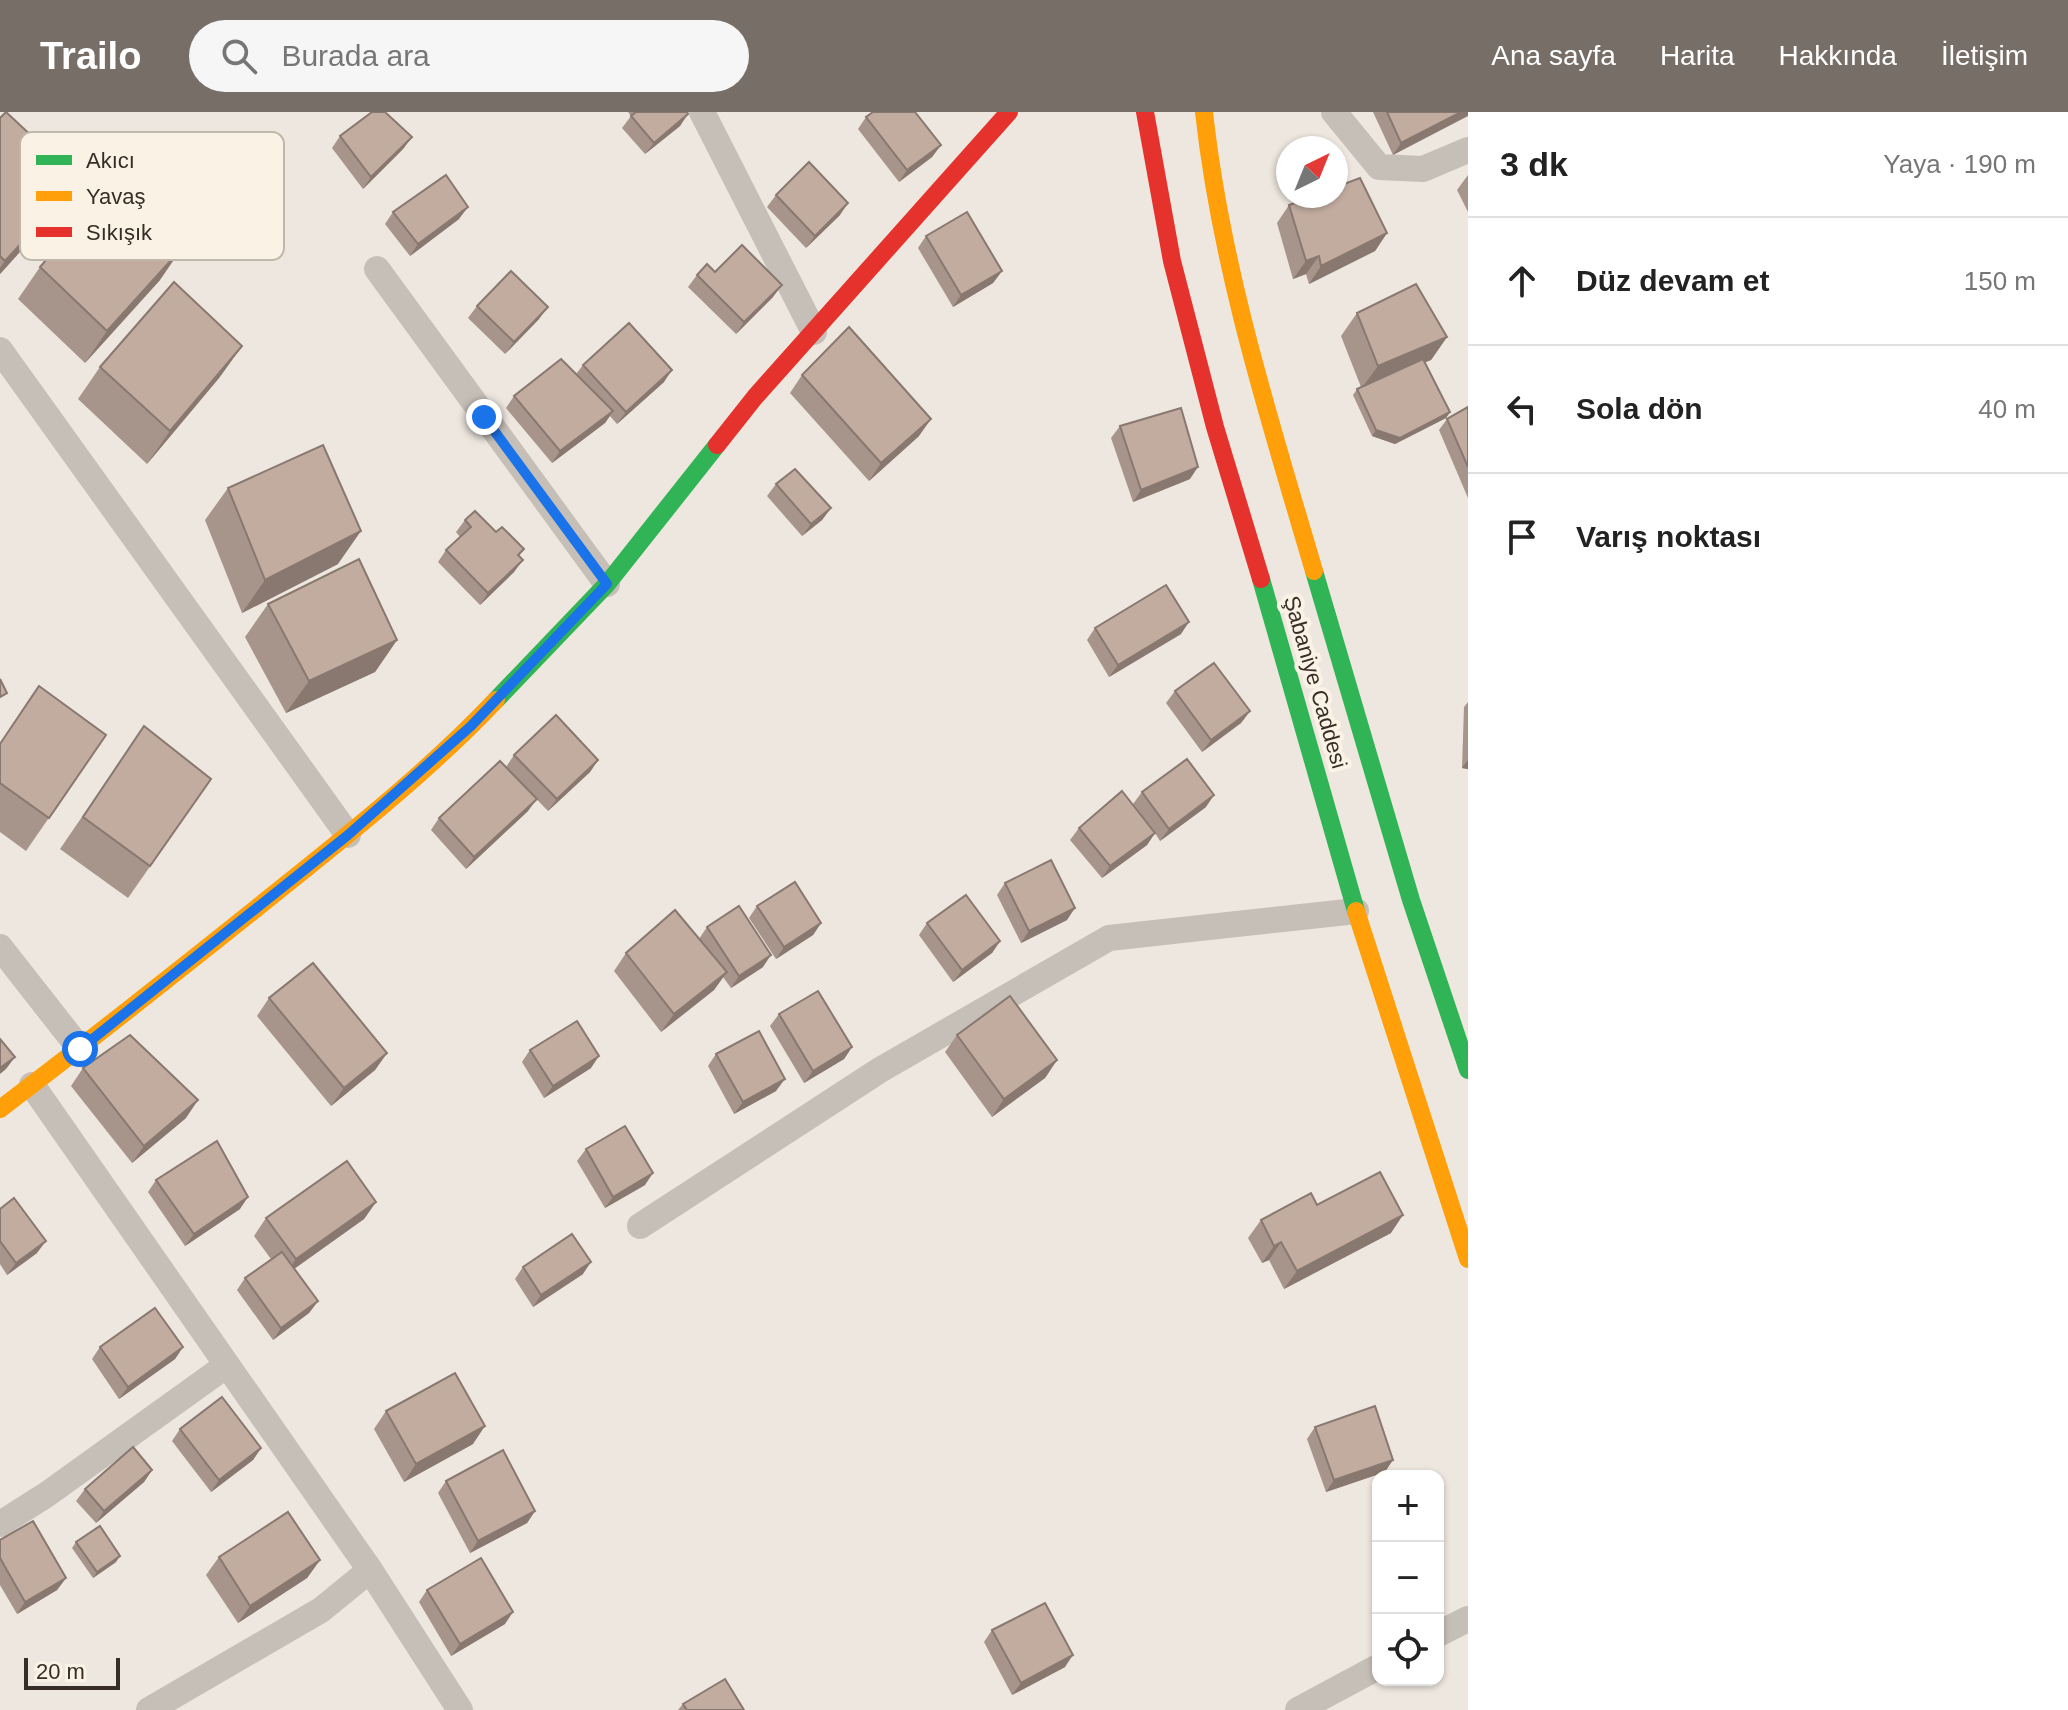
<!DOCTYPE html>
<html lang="tr">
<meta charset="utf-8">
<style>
body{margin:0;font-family:Arial,sans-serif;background:#f6f6f6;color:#222}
.controls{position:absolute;right:24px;bottom:24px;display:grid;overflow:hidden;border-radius:16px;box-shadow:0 2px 6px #0004}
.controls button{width:72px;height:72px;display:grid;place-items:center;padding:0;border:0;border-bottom:2px solid #e0e0e0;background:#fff;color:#222;font:40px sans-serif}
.compass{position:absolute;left:1276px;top:24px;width:72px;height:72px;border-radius:50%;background:#fff;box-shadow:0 2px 6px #0004;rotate:43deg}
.scale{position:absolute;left:24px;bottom:20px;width:96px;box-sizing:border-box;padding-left:8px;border:4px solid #372d26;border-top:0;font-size:22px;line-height:28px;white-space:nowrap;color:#372d26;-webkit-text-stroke:6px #fbf2e6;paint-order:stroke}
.stop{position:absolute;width:24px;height:24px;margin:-18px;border:6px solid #1a73e8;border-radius:50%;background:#fff}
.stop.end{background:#1a73e8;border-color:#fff;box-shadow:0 2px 8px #0008}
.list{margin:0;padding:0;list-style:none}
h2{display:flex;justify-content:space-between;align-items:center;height:104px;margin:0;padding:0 32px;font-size:34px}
h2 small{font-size:26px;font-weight:400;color:#767676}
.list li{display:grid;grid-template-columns:52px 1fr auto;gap:24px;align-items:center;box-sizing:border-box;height:128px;padding:0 32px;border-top:2px solid #e0e0e0}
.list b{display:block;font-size:30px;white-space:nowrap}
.list em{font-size:26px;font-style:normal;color:#767676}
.icon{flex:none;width:44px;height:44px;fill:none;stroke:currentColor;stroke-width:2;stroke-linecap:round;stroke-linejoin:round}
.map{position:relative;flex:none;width:1468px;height:1598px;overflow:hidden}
header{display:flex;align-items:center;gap:48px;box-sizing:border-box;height:112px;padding:0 40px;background:#776e67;color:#fff}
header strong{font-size:38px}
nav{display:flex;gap:44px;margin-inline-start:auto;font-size:28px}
.search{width:560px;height:72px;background:#f6f6f6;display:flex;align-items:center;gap:20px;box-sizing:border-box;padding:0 28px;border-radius:44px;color:#767676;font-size:30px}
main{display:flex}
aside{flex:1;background:#fff}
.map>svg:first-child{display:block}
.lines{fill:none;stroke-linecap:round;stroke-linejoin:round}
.street{stroke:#c6bfb8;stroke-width:26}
.fast{stroke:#30b455;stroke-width:18}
.slow{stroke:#ff9f0a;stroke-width:18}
.jam{stroke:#e5322d;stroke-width:18}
.wall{fill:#a7948a}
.shaded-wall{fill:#887870}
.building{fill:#c2aca0;stroke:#887870;stroke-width:2}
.route{stroke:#1a73e8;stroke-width:10}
.labels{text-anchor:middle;stroke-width:8;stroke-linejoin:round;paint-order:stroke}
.street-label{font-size:22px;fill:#372d26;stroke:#fbf2e6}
.key{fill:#fbf2e6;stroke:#c0b7ac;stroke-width:2}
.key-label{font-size:22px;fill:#372d26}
</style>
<header>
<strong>Trailo</strong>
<div class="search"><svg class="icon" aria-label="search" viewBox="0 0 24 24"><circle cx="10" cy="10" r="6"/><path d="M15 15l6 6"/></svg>Burada ara</div>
<nav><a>Ana sayfa</a><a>Harita</a><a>Hakkında</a><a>İletişim</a></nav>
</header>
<main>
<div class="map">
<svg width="1468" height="1598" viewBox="0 0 1468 1598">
<rect width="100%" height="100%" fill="#ede7df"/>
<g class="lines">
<!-- street -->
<g class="street">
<path d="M702 0 814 220"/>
<path d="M1334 0 1379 55 1423 57 1468 38"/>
<path d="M377 157 607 472"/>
<path d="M0 238 348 723"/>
<path d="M0 835 80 937"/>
<path d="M32 973 370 1458 460 1598"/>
<path d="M640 1114 880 958 1109 826 1356 799"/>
<path d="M0 1412 46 1383 227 1253"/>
<path d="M1438 1522 1468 1507"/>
<path d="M149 1598 321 1498 370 1458"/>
<path d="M1298 1598 1378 1555"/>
</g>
<!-- fast -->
<g class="fast">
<path d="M1314 459 1411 788 1468 958"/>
<path d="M1261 467 1356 799"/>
<path d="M496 588 607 472 717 333"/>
</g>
<!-- slow -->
<g class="slow">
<path d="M1204 0C1221 156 1270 309 1314 459"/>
<path d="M1356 799 1468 1147"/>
<path d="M0 997C87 931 173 863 258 795 340 729 424 664 496 588"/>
</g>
<!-- jam -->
<g class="jam">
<path d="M1145 0 1172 149 1215 315 1261 467"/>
<path d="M717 333 755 285 1009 0"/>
</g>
</g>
<!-- wall -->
<g class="wall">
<path d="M628 0H687L680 14 645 42 622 16 631 4Z"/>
<path d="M1373 0H1468L1393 43Z"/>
<path d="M866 5 941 33 932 45 899 70 858 17Z"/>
<path d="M0 6 79 68 56 100 0 162Z"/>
<path d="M340 24 412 25 403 37 363 77 332 36Z"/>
<path d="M1468 63V100L1457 78Z"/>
<path d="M776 83 840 103 806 136 767 95Z"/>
<path d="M1289 93 1387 121 1375 139 1309 172 1306 162 1293 167 1277 111Z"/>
<path d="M393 100 459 107 410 144 385 112Z"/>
<path d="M926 124 1002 159 993 171 953 195 918 136Z"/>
<path d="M40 155 160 168 85 251 18 187Z"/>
<path d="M715 160 773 185 736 222 688 175 697 163Z"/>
<path d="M477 194 539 207 505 242 468 206Z"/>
<path d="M1357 201 1447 225 1431 248 1425 250 1450 300 1446 306 1395 332 1372 324 1353 283 1357 277 1361 275 1341 224Z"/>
<path d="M242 234 219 266 147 352 78 287 100 255Z"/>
<path d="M583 253 664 270 617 312 610 304 605 311 552 351 506 296 514 284 576 262Z"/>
<path d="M802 263 919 324 869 369 790 281Z"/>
<path d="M1468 295V386L1439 318 1447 307Z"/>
<path d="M1120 314 1190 367 1133 390 1111 326Z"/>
<path d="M776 372 831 396 822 408 802 424 767 384Z"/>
<path d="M228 376 338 452 242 501 205 408Z"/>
<path d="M465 408 496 420 524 437 519 444 514 460 480 493 438 450 446 438 460 425 456 420Z"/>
<path d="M268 492 397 528 375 560 286 601 245 525Z"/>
<path d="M1095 516 1181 522 1109 565 1087 528Z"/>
<path d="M39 574 106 623 26 739 0 720V631Z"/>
<path d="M1175 579 1250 599 1241 611 1202 640 1166 591Z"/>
<path d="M1468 590V657L1462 656 1464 595Z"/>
<path d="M144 614 211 667 128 786 60 737Z"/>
<path d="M514 643 598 648 590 660 548 699 521 671 528 699 466 757 431 718 439 706 506 655Z"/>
<path d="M1142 680 1206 695 1160 729 1155 721 1147 733 1102 766 1070 728 1079 716 1147 711 1133 692Z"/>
<path d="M1005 771 1067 808 1021 831 997 783Z"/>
<path d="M757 794 821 811 813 823 776 847 749 806Z"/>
<path d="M927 811 1000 829 992 841 953 870 919 823Z"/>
<path d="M707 815 763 855 731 876 723 865 714 878 661 920 614 859 626 841 699 827Z"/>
<path d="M269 886 387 941 375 958 331 994 257 904Z"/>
<path d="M779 902 852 935 844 947 804 971 770 914Z"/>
<path d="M957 923 1057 948 1045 966 992 1005 945 940Z"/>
<path d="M530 938 591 956 544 986 522 950Z"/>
<path d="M716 942 776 979 734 1002 708 954Z"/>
<path d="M83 956 186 1006 132 1051 71 974Z"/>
<path d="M586 1037 645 1073 605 1096 577 1049Z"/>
<path d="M156 1068 240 1097 185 1134 148 1080Z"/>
<path d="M376 1090 364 1107 294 1157 318 1189 309 1201 273 1228 237 1178 245 1166 271 1147 254 1124 266 1106Z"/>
<path d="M1317 1093 1391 1121 1284 1177 1269 1148 1262 1151 1248 1126 1261 1108Z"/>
<path d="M0 1097 37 1141 7 1163 0 1152Z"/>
<path d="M523 1155 583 1162 533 1195 515 1167Z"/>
<path d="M100 1235H183L175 1247 119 1287 92 1247Z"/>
<path d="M386 1299 473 1332 404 1370 374 1317Z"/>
<path d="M1315 1315 1385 1360 1326 1380 1307 1327Z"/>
<path d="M180 1317 261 1336 253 1348 211 1380 172 1329Z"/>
<path d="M152 1358 144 1370 96 1411 76 1389 85 1377Z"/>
<path d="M446 1369 535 1399 527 1411 470 1441 438 1381Z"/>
<path d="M0 1428 66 1466 57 1478 17 1502 0 1473Z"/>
<path d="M76 1430 116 1450 93 1466 72 1436Z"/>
<path d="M219 1445 320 1448 307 1466 238 1511 206 1463Z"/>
<path d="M427 1478 505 1512 451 1544 419 1490Z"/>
<path d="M992 1518 1065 1555 1012 1583 984 1530Z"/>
<path d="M683 1592 744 1598H678Z"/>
</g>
<!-- shaded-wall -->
<g class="shaded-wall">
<path d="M1461 0H1468V4L1393 43 1401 31Z"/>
<path d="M688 2 680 14 645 42 654 31Z"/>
<path d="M412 25 403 37 363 77 371 65Z"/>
<path d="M941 33 932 45 899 70 907 58Z"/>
<path d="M79 68 56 100 0 162V156L5 149Z"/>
<path d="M848 91 840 103 806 136 815 124Z"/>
<path d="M468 95 459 107 410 144 418 132Z"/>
<path d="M1387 121 1375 139 1309 172 1321 154Z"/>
<path d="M182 136 160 168 85 251 107 219Z"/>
<path d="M1319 144 1306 162 1293 167 1306 149Z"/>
<path d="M1002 159 993 171 953 195 961 183Z"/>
<path d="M782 173 773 185 736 222 744 210Z"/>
<path d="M548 195 539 207 505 242 514 230Z"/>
<path d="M1447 225 1431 248 1361 277 1378 254Z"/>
<path d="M242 234 219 266 147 352 170 319Z"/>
<path d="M672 258 664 270 617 312 626 300Z"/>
<path d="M613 299 605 311 552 351 560 339Z"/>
<path d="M1450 300 1446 306 1395 332 1372 324 1376 318Z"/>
<path d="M931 307 919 324 869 369 881 351Z"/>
<path d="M1198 355 1190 367 1133 390 1141 378Z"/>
<path d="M831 396 822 408 802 424 811 412Z"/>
<path d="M361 419 338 452 242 501 265 468Z"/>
<path d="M523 448 514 460 480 493 488 481Z"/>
<path d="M1189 510 1181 522 1109 565 1118 553Z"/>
<path d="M397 528 375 560 286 601 309 569Z"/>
<path d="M1250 599 1241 611 1202 640 1211 628Z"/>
<path d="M598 648 590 660 548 699 557 687Z"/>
<path d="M1468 648V657L1462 656Z"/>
<path d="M1214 683 1206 695 1160 729 1169 717Z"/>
<path d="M537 687 528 699 466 757 474 745Z"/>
<path d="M1155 721 1147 733 1102 766 1110 754Z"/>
<path d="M1075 796 1067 808 1021 831 1029 819Z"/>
<path d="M821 811 813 823 776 847 784 835Z"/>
<path d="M1000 829 992 841 953 870 962 858Z"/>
<path d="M771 843 763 855 731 876 739 864Z"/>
<path d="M727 860 714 878 661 920 674 902Z"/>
<path d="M852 935 844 947 804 971 813 959Z"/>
<path d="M387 941 375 958 331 994 344 976Z"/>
<path d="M599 944 591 956 544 986 553 974Z"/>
<path d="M15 945 6 957 0 962V956Z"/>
<path d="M1057 948 1045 966 992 1005 1004 987Z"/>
<path d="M785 967 776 979 734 1002 743 990Z"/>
<path d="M198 988 186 1006 132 1051 144 1034Z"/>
<path d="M653 1061 645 1073 605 1096 613 1085Z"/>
<path d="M248 1085 240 1097 185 1134 194 1122Z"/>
<path d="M376 1090 364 1107 284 1164 296 1147Z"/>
<path d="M1403 1103 1391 1121 1284 1177 1297 1159Z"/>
<path d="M46 1129 37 1141 7 1163 16 1151Z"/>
<path d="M1281 1130 1269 1148 1262 1151 1274 1134Z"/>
<path d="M591 1150 583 1162 533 1195 541 1183Z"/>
<path d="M318 1189 309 1201 273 1228 281 1216Z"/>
<path d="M183 1235 175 1247 119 1287 128 1275Z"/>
<path d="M485 1314 473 1332 404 1370 416 1352Z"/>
<path d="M261 1336 253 1348 211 1380 219 1368Z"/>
<path d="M1393 1348 1385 1360 1326 1380 1334 1368Z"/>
<path d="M152 1358 144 1370 96 1411 104 1399Z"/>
<path d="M535 1399 527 1411 470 1441 478 1429Z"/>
<path d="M120 1444 116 1450 93 1466 97 1460Z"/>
<path d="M320 1448 307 1466 238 1511 250 1494Z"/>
<path d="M66 1466 57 1478 17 1502 25 1490Z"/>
<path d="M513 1500 505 1512 451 1544 460 1532Z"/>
<path d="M1073 1543 1065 1555 1012 1583 1021 1571Z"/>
</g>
<!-- building -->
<g class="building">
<path d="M6 0 79 68 5 149 0 144V6Z"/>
<path d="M372 0H385L412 25 371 65 340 24Z"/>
<path d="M636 0H687L688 2 654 31 631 4Z"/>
<path d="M873 0H915L941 33 907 58 866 5Z"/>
<path d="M1387 0H1461L1401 31Z"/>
<path d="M809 50 848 91 815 124 776 83Z"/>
<path d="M446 63 468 95 418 132 393 100Z"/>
<path d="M1360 66 1387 121 1321 154 1319 144 1306 149 1289 93 1313 84H1336V75Z"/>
<path d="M114 70 182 136 107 219 40 155Z"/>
<path d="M967 100 1002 159 961 183 926 124Z"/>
<path d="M742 133 782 173 744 210 697 163 707 152 715 160Z"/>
<path d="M511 159 548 195 514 230 477 194Z"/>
<path d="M174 170 242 234 170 319 100 255Z"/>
<path d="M1416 172 1447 225 1378 254 1357 201Z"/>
<path d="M629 211 672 258 626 300 583 253Z"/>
<path d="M849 215 931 307 881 351 802 263Z"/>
<path d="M561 247 613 299 560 339 514 284Z"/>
<path d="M1423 247 1450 300 1400 326 1376 318 1357 277Z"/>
<path d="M1468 295V355L1447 307Z"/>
<path d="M1181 296 1198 355 1141 378 1120 314Z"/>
<path d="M323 333 361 419 265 468 228 376Z"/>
<path d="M795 357 831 396 811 412 776 372Z"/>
<path d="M475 399 496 420 502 415 524 437 518 443 523 448 488 481 446 438 471 415 465 408Z"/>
<path d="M359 447 397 528 309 569 268 492Z"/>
<path d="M1166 473 1189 510 1118 553 1095 516Z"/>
<path d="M1214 551 1250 599 1211 628 1175 579Z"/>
<path d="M0 567 7 581 0 585Z"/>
<path d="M39 574 106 623 49 706 0 671V632Z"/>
<path d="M556 603 598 648 557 687 514 643Z"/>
<path d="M144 614 211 667 150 754 83 705Z"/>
<path d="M1187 647 1214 683 1169 717 1142 680Z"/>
<path d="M500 649 537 687 474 745 439 706Z"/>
<path d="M1122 679 1155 721 1110 754 1079 716Z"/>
<path d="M1051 748 1075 796 1029 819 1005 771Z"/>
<path d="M795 770 821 811 784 835 757 794Z"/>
<path d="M966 783 1000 829 962 858 927 811Z"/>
<path d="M739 794 771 843 739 864 707 815Z"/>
<path d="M675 798 727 860 674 902 626 841Z"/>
<path d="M313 851 387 941 344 976 269 886Z"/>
<path d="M818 879 852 935 813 959 779 902Z"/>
<path d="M1010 884 1057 948 1004 987 957 923Z"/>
<path d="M577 909 599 944 553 974 530 938Z"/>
<path d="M759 919 785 967 743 990 716 942Z"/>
<path d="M130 923 198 988 144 1034 83 956Z"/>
<path d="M0 927 15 945 0 956Z"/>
<path d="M625 1014 653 1061 613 1085 586 1037Z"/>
<path d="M217 1029 248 1085 194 1122 156 1068Z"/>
<path d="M347 1049 376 1090 296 1147 266 1106Z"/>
<path d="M1380 1060 1403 1103 1297 1159 1281 1130 1274 1134 1261 1108 1311 1081 1317 1093Z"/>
<path d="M14 1086 46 1129 16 1151 0 1129V1097Z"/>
<path d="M572 1122 591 1150 541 1183 523 1155Z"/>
<path d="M282 1140 318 1189 281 1216 245 1166Z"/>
<path d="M155 1196 183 1235 128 1275 100 1235Z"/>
<path d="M455 1261 485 1314 416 1352 386 1299Z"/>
<path d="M222 1285 261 1336 219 1368 180 1317Z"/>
<path d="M1375 1294 1393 1348 1334 1368 1315 1315Z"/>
<path d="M133 1335 152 1358 104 1399 85 1377Z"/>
<path d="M503 1338 535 1399 478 1429 446 1369Z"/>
<path d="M288 1400 320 1448 250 1494 219 1445Z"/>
<path d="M33 1409 66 1466 25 1490 0 1446V1428Z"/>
<path d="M100 1414 120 1444 97 1460 76 1430Z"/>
<path d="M481 1446 513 1500 460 1532 427 1478Z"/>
<path d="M1045 1491 1073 1543 1021 1571 992 1518Z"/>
<path d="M725 1567 744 1598H687L683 1592Z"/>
</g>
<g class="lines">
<!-- route -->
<path class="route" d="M80 937 348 723 471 614 607 472 484 305"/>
</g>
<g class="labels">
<!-- street labels -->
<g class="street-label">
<text transform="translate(1316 570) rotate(74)" y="8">Şabaniye Caddesi</text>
</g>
</g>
<!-- legend -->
<rect x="20" y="20" width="264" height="128" rx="12" class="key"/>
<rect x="36" y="43" width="36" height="10" fill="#30b455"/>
<rect x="36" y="79" width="36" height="10" fill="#ff9f0a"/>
<rect x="36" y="115" width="36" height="10" fill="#e5322d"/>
<g class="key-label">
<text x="86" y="56">Akıcı</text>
<text x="86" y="92">Yavaş</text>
<text x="86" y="128">Sıkışık</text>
</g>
</svg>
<div class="controls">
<button>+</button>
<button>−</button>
<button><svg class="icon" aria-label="locate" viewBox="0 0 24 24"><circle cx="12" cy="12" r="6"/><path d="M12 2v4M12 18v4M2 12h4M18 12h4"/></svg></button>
</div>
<svg class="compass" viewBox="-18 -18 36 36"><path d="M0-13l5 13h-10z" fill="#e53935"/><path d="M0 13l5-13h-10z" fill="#767676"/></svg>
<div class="scale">20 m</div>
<div class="stop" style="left:80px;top:937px"></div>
<div class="stop end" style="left:484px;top:305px"></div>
</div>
<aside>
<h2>3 dk<small>Yaya · 190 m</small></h2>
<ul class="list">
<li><svg class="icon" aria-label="ahead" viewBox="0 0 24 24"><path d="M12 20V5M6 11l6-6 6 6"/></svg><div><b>Düz devam et</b></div><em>150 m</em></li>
<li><svg class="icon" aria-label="left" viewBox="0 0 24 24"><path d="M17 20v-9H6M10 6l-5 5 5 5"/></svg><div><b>Sola dön</b></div><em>40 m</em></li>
<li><svg class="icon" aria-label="arrive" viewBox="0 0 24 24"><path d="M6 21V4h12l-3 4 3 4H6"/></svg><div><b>Varış noktası</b></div></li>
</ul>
</aside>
</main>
